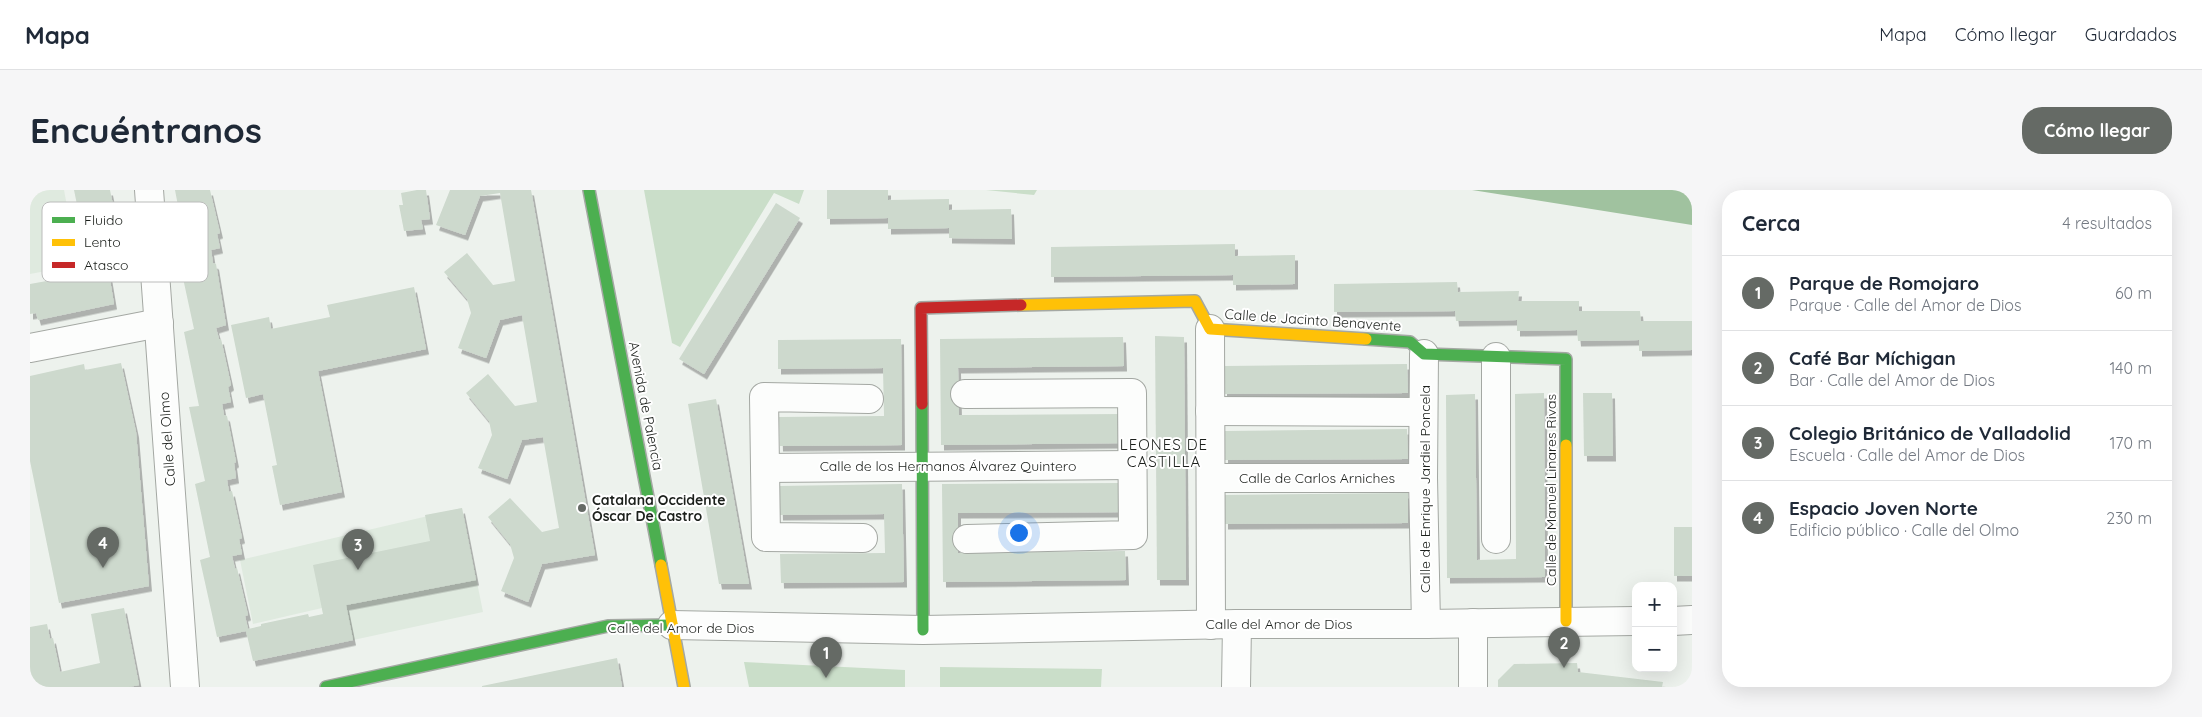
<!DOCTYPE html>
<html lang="es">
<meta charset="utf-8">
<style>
body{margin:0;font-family:Quicksand,sans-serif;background:#f6f6f7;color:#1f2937}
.controls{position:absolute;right:15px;bottom:15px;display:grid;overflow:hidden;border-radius:10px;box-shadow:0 5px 20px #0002}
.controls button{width:45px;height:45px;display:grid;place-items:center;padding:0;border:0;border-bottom:1px solid #e0e1e3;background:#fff;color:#1f2937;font:25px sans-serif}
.you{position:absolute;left:988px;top:342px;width:18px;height:18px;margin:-12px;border:4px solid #fff;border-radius:50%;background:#1a73e8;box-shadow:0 0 0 8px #1a73e833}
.badge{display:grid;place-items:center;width:32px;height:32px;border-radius:50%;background:#656a65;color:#fff;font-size:16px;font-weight:700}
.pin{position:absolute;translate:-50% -41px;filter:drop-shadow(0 1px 2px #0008)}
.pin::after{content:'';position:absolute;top:26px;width:18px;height:15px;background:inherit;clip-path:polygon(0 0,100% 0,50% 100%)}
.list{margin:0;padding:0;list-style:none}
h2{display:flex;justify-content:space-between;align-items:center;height:65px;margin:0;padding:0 20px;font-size:21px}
h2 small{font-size:16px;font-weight:400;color:#747a83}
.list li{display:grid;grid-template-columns:32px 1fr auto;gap:15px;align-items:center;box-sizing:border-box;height:75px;padding:0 20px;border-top:1px solid #e0e1e3}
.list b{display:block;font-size:19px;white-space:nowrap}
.list p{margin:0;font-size:16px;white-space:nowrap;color:#747a83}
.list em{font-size:16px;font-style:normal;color:#747a83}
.map{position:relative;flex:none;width:1662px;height:497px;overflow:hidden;border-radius:20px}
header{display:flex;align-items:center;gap:30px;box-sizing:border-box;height:70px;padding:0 25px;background:#fff;border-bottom:1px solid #e0e1e3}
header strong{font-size:24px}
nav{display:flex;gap:28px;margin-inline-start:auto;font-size:18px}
.intro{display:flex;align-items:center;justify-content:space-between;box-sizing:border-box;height:120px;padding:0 30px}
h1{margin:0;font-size:35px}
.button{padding:12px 22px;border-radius:20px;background:#656a65;color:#fff;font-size:18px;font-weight:700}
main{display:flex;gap:30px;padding:0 30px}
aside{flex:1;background:#fff;border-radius:20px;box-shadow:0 5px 20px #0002}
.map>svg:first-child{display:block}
.built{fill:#dfeadf}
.green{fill:#cadec9}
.water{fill:#a0c29f}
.building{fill:#cdd9cd;filter:url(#shadow)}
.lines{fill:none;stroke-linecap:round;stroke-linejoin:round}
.street-casing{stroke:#a4a8a3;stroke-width:30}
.fast-casing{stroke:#a4a8a3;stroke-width:14}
.slow-casing{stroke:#a4a8a3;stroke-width:14}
.jam-casing{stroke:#a4a8a3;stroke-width:14}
.street{stroke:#fcfdfc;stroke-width:28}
.fast{stroke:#4caf50;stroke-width:11}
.slow{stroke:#ffc107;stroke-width:11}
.jam{stroke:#c62828;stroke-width:11}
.poi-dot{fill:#656a65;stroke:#fff;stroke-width:2}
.labels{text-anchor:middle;stroke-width:4;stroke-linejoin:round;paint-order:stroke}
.street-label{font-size:14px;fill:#1c201c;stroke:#fff}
.poi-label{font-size:14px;font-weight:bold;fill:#1c201c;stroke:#fff;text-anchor:start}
.neighbourhood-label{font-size:15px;letter-spacing:1px;fill:#1c201c;stroke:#fff}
.key{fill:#fff;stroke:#bbbcbb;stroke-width:1}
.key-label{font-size:14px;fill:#1c201c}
</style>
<header>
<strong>Mapa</strong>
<nav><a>Mapa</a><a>Cómo llegar</a><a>Guardados</a></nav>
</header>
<div class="intro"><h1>Encuéntranos</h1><a class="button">Cómo llegar</a></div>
<main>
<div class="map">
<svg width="1662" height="497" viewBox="0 0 1662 497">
<defs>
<filter id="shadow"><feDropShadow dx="3" dy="5.5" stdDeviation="0" flood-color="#0004"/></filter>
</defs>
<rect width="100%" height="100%" fill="#edf2ed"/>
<!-- built -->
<g class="built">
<path d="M0 0H34L48 75 0 84Z"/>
<path d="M432 318 453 422 300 455 292 418 223 434 210 370Z"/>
</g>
<!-- green -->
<g class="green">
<path d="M614 0H774L769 14 744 3 650 157 642 153Z"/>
<path d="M956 0H1007L1004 5Z"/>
<path d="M714 472 875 480V497H719Z"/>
<path d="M910 477 1072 479 1071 497H910Z"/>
</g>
<!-- water -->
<path class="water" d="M1442 0H1650L1662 2V35Z"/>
<!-- building -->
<g class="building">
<path d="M44 0H80L85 25H94L96 36 87 38 96 80 79 84 84 114 8 130 6 123 0 124V94L61 83Z"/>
<path d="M145 0H180L190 43 187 44 190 58 181 60 183 73 186 74 196 135 186 138 189 149H191L201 195 198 197 201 212 192 214 194 225 197 226 206 272 204 273 206 288 197 290 199 302 202 301 212 348 209 349 212 364 202 366 205 379 207 378 218 425 215 426 218 439 231 436V434L278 424 279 427 293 424 283 375 400 351 395 325 432 318 446 390 316 415 323 450 300 455 223 471 216 441 187 447 170 370 180 367 165 294 175 291 159 217 169 216 154 142 164 139 148 65 157 63Z"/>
<path d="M387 0H396L400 29 391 30 393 39 374 41 369 15H373L371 3Z"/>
<path d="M420 0H501L565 365 512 374 498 412 471 401 484 368 480 354 458 327 480 308 512 342 529 338 513 247 492 250 477 289 448 278 462 245 459 231 436 203 458 184 485 216 507 212 492 125 470 130 456 168 428 158 441 123 437 109 414 82 437 63 463 95 485 91 470 3 450 6 435 45 406 35Z"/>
<path d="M797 0H858V10L919 9V20L981 19 982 49 919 48V38L858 39V28L797 29Z"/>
<path d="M746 13 770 28 674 184 649 169Z"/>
<path d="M1205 54V66L1265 65V94L1203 95V85L1021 87V57Z"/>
<path d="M1427 92 1428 102 1489 101 1488 111H1549V121H1610L1611 131H1662V160L1609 161V150L1548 151 1547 140 1487 141V130L1426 131 1425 121 1304 122V94Z"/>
<path d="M384 97 396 159 288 181 312 302 250 315 242 276 247 275 233 204 216 208 201 135 239 127 241 139 300 127 297 115Z"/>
<path d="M1125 146 1154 147 1156 390H1127Z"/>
<path d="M1093 147 1094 176 928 178 929 225 1094 224V253L911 255 910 149Z"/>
<path d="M871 149 872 255 750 256 749 227 854 226 853 178 748 179V150Z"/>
<path d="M91 173 106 242 119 396 29 413 0 271V186L54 174 55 180Z"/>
<path d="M1377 174 1378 203 1194 204V176Z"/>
<path d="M1514 203 1515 387 1417 388 1416 205 1445 204 1447 370 1486 369 1485 204Z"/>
<path d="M1553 203H1582L1583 266H1554Z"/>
<path d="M686 209 719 394H689L658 214Z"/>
<path d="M1377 239 1378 269 1195 270V241Z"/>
<path d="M1095 293V322L928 323V363L1095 361 1096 390 913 392 912 294Z"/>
<path d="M872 294 874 392 751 393 750 364 855 363 854 324 750 325 749 296Z"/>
<path d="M1378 303V333L1195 334V305Z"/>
<rect x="1644" y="337" width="18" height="49"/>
<path d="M94 418 109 495 99 497H0V437L17 434 20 449 23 448 30 482 70 473 61 424Z"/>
<path d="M587 468 592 497H452V496Z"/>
<path d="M1547 473 1548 482 1633 492 1632 497H1468V490L1484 474Z"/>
</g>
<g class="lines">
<!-- street casing -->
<g class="street-casing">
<g id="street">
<path d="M119 0 155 497"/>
<path d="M1180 139 1181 435"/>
<path d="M0 158 129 133"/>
<path d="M1394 164 1393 288 1396 434"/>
<path d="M1466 167V349"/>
<path d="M935 204 1102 203 1103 345 937 349"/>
<path d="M1180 221 1393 222"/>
<path d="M735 278 1102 275"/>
<path d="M1181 288H1393"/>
<path d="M833 348 736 347 734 207 839 209"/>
<path d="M1643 431 1662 430"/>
<path d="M1443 433V497"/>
<path d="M642 435 893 440 1207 434H1396L1606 431"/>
<path d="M1206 497 1207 434"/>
</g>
</g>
<!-- fast casing -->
<g class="fast-casing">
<g id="fast">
<path d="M559 0 631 375"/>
<path d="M1336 149 1380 152 1394 164 1536 169V255"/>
<path d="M892 214 893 440"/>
<path d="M296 497 578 436 642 435"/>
</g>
</g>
<!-- slow casing -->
<g class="slow-casing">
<g id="slow">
<path d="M991 115 1165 111 1180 139 1336 149"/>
<path d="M1536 255V431"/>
<path d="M631 375 654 497"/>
</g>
</g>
<!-- jam casing -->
<g class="jam-casing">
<path id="jam" d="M892 214 891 118 991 115"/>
</g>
<!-- street -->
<use href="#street" class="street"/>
<!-- fast -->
<use href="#fast" class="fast"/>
<!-- slow -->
<use href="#slow" class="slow"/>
<!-- jam -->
<use href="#jam" class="jam"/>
</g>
<!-- markers -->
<circle class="poi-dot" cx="552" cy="318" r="5"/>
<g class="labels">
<!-- street labels -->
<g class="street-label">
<text transform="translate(1283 130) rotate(4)" y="5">Calle de Jacinto Benavente</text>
<text transform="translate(616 216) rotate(79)" y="5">Avenida de Palencia</text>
<text transform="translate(137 249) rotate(-94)" y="5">Calle del Olmo</text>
<text x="918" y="281">Calle de los Hermanos Álvarez Quintero</text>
<text x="1287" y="293">Calle de Carlos Arniches</text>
<text transform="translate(1395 299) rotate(-90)" y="5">Calle de Enrique Jardiel Poncela</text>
<text transform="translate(1521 300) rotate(-90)" y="5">Calle de Manuel Linares Rivas</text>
<text x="1249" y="439">Calle del Amor de Dios</text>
<text x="651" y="443">Calle del Amor de Dios</text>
</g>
<!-- poi labels -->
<g class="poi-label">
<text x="562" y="315">Catalana Occidente<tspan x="562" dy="16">Óscar De Castro</tspan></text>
</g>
<!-- neighbourhood labels -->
<g class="neighbourhood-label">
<text x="1134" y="260">LEONES DE<tspan x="1134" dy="17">CASTILLA</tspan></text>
</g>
</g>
<!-- legend -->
<rect x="12" y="12" width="166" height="80" rx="8" class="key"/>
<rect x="22" y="27" width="23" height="6" fill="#4caf50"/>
<rect x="22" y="49" width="23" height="7" fill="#ffc107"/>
<rect x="22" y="72" width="23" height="6" fill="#c62828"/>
<g class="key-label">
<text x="54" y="35">Fluido</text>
<text x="54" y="57">Lento</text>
<text x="54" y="80">Atasco</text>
</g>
</svg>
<div class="controls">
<button>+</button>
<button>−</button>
</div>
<div class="you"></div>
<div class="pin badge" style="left:796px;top:488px">1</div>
<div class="pin badge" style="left:1534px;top:478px">2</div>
<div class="pin badge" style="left:328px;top:380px">3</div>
<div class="pin badge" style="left:73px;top:378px">4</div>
</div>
<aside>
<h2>Cerca<small>4 resultados</small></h2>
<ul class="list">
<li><span class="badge">1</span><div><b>Parque de Romojaro</b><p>Parque · Calle del Amor de Dios</p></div><em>60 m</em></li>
<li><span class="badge">2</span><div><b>Café Bar Míchigan</b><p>Bar · Calle del Amor de Dios</p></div><em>140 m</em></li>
<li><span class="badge">3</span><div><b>Colegio Británico de Valladolid</b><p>Escuela · Calle del Amor de Dios</p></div><em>170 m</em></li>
<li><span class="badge">4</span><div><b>Espacio Joven Norte</b><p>Edificio público · Calle del Olmo</p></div><em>230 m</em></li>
</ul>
</aside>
</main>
